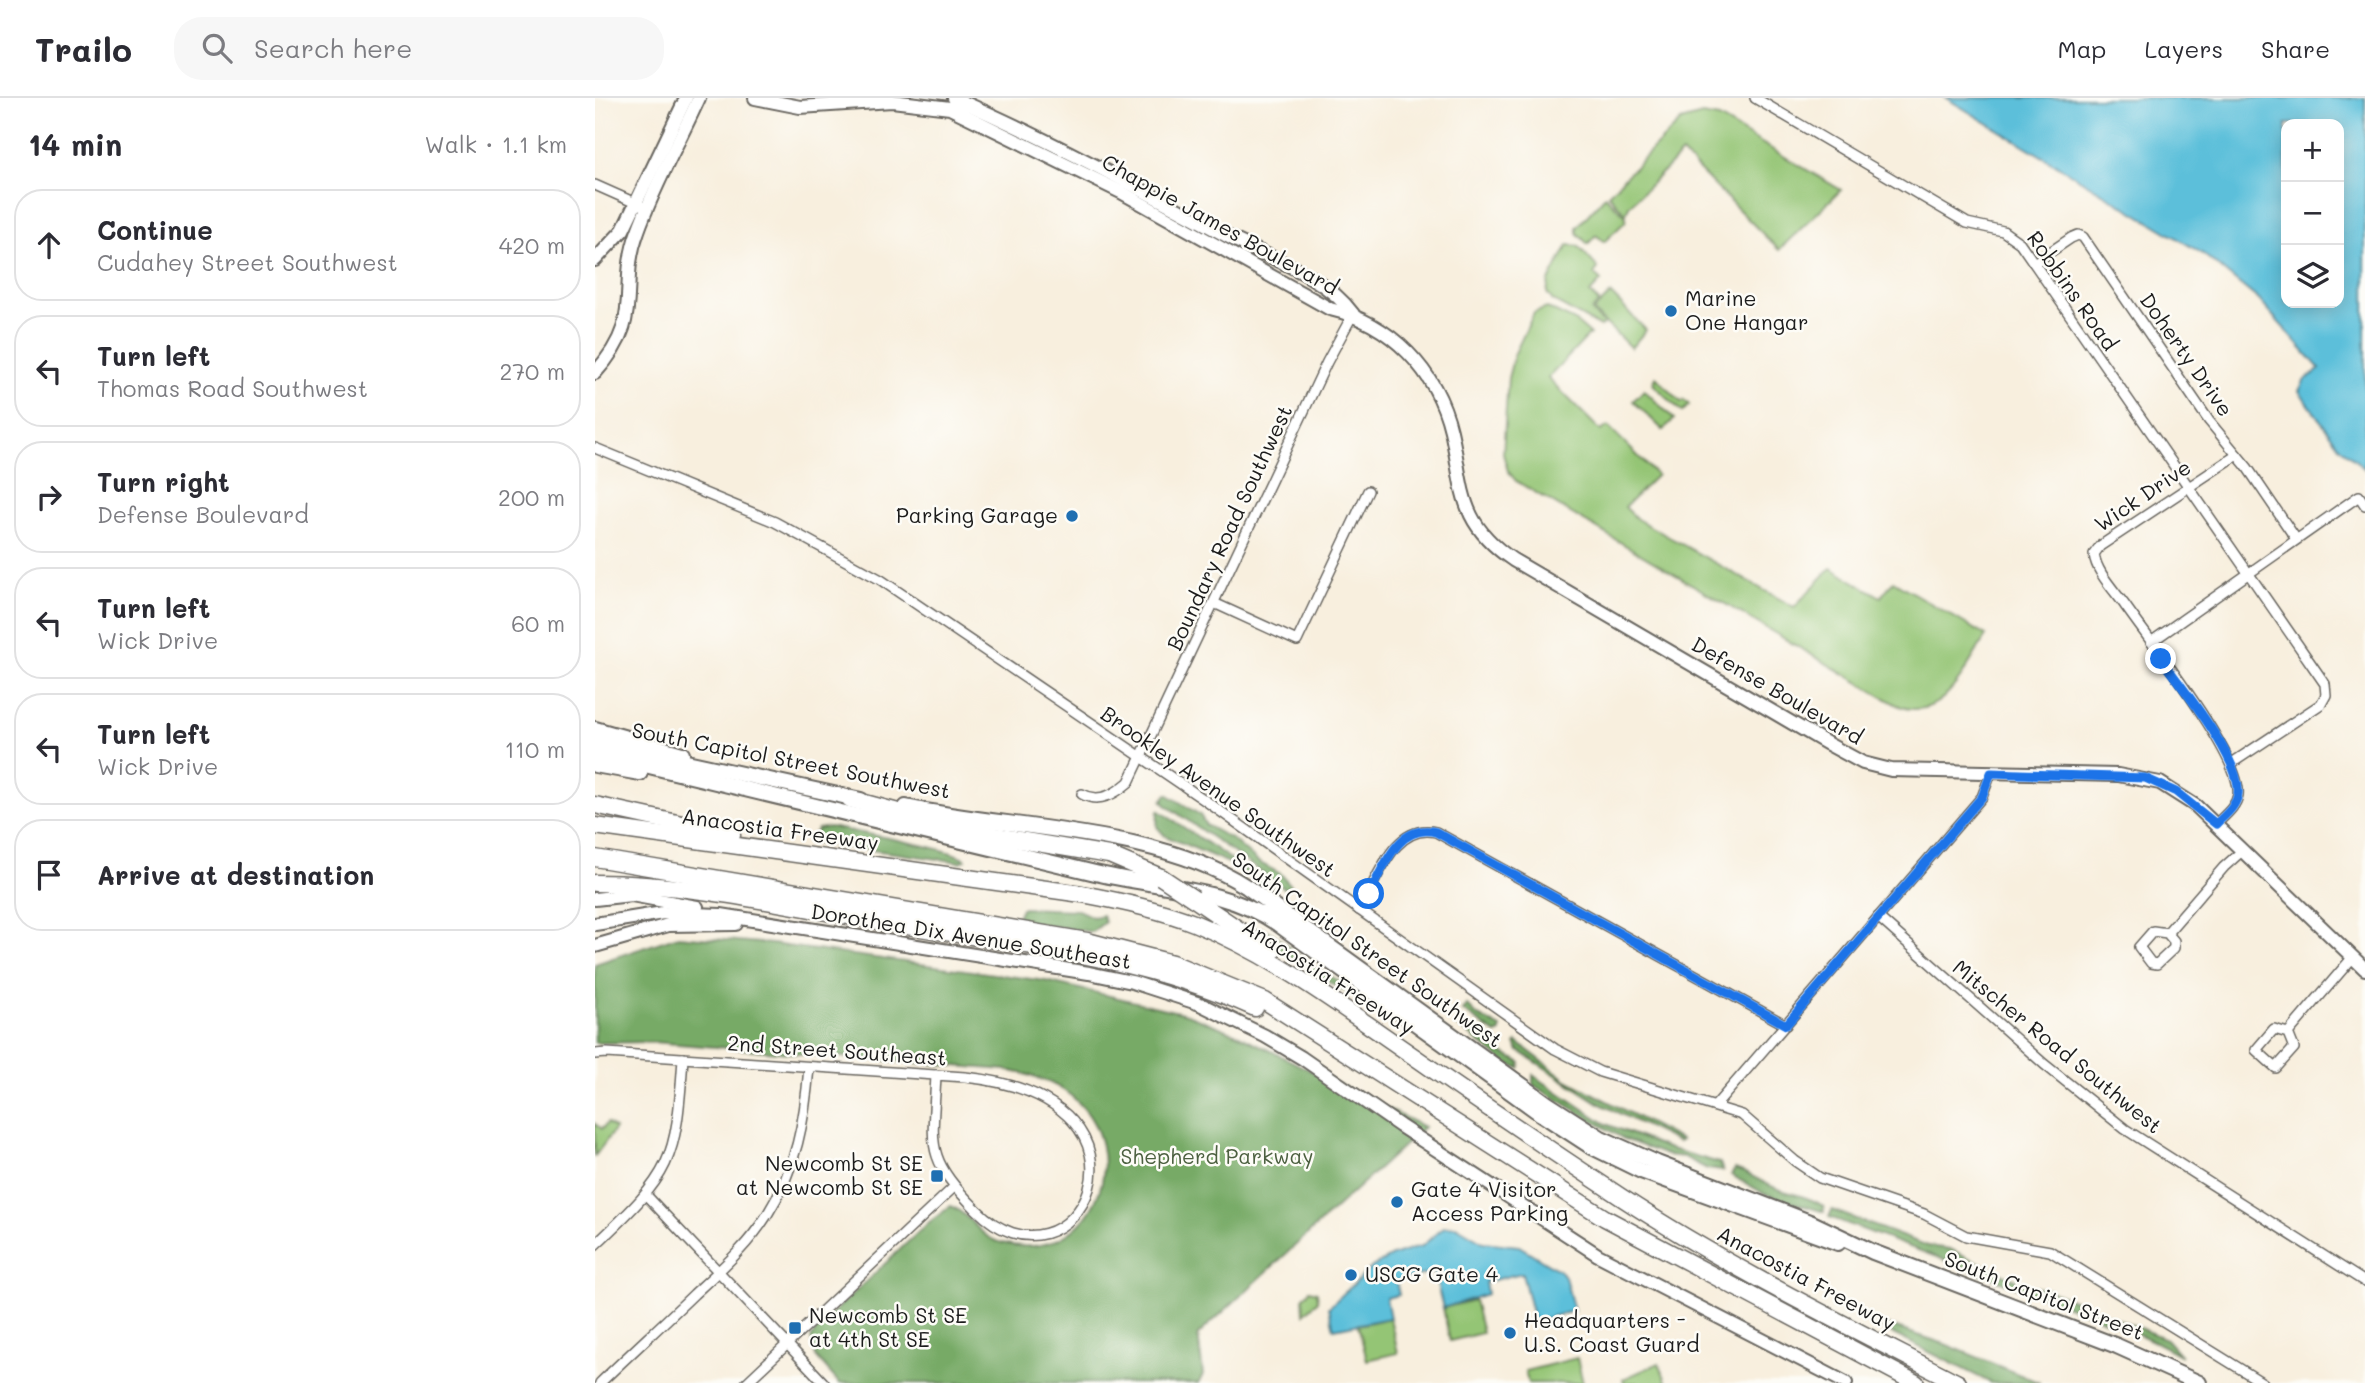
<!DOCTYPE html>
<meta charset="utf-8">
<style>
body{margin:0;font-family:Mali,sans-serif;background:#f7f7f7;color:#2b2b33}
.controls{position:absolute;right:21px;top:21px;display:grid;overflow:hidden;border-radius:14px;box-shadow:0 4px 18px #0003}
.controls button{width:63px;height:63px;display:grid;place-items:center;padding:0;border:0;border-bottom:2px solid #e1e1e2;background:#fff;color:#2b2b33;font:35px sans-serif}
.stop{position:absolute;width:21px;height:21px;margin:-16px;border:5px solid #1a73e8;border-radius:50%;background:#fff}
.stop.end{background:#1a73e8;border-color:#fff;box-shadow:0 2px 7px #0008}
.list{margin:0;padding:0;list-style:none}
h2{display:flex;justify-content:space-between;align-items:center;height:91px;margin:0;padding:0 28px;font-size:30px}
h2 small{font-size:23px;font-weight:400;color:#7c7c81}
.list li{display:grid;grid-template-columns:46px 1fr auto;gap:21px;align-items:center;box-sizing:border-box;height:112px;margin:0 14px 14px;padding:0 14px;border:2px solid #e1e1e2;border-radius:28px}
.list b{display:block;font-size:26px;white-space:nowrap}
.list p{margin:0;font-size:23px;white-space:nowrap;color:#7c7c81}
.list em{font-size:23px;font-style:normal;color:#7c7c81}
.icon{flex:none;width:38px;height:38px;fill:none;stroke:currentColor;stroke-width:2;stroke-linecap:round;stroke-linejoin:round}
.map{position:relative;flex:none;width:1770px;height:1285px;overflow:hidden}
header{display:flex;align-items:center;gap:42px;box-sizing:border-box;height:98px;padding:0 35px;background:#fff;border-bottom:2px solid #e1e1e2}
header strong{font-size:33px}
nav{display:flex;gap:38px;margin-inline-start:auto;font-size:24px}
.search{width:490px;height:63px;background:#f7f7f7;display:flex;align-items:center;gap:18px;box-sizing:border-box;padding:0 24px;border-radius:28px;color:#7c7c81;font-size:26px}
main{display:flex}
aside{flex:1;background:#fff}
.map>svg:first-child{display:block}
.green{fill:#94c575;stroke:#587048;stroke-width:2}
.forest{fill:#7a6;stroke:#4a6341;stroke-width:2}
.water{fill:#5cbfda;stroke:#3c6e7b;stroke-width:2;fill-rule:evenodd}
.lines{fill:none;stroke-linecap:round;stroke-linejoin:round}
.street-casing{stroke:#696660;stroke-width:12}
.secondary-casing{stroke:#696660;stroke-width:16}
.primary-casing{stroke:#696660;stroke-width:18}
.highway-casing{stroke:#696660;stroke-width:19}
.street{stroke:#fff;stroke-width:9}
.secondary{stroke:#fff;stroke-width:12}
.primary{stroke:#fff;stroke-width:14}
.highway{stroke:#fff;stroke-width:16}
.highway-bridge-casing{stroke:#696660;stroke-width:19;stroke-linecap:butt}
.highway-bridge{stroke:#fff;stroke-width:16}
.route{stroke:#1a73e8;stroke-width:9}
.poi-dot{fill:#1f6fb2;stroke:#fdfcf7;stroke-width:2.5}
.labels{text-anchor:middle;stroke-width:5;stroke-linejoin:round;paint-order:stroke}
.street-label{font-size:21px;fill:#1c1c1c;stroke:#fdfcf7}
.poi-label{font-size:21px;fill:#1c1c1c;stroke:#fdfcf7;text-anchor:start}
.park-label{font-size:21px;fill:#4c6040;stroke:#fdfcf7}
</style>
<header>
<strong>Trailo</strong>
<div class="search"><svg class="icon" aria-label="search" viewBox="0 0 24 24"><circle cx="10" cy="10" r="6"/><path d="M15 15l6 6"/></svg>Search here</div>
<nav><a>Map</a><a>Layers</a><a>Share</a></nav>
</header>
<main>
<aside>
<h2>14 min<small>Walk · 1.1 km</small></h2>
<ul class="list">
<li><svg class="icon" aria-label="ahead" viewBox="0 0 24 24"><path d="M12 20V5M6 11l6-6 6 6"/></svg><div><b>Continue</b><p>Cudahey Street Southwest</p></div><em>420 m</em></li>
<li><svg class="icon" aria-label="left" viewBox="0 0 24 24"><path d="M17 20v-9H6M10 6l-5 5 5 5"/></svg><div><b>Turn left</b><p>Thomas Road Southwest</p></div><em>270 m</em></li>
<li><svg class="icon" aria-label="right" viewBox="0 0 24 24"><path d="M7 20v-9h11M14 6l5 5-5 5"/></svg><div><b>Turn right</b><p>Defense Boulevard</p></div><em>200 m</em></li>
<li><svg class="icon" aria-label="left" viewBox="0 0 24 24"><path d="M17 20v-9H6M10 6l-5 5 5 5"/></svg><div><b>Turn left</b><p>Wick Drive</p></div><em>60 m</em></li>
<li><svg class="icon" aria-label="left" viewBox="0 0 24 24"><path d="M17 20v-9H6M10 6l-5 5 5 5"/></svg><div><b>Turn left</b><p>Wick Drive</p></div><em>110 m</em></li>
<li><svg class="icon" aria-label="arrive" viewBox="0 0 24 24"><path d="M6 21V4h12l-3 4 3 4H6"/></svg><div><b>Arrive at destination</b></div></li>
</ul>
</aside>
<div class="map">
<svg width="1770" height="1285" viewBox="0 0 1770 1285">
<rect width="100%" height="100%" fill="#fdfcf7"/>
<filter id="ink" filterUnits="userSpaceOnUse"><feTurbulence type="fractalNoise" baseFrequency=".0143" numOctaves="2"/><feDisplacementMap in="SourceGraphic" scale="14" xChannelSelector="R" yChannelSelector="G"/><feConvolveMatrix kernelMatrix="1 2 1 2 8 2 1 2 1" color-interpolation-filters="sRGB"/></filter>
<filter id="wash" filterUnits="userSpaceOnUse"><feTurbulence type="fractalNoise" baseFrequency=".00686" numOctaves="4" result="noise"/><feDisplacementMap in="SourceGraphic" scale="28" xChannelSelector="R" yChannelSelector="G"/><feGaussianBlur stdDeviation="1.57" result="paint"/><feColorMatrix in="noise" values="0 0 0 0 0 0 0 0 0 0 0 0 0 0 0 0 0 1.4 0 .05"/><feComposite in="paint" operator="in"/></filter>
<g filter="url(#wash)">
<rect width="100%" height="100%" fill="#f8efde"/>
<!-- green -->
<g class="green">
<path d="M1107 17 1124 20 1246 92 1184 152 1087 55 1034 108 1031 116 1013 96 1086 23Z"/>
<path d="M1010 98 1031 118 1030 124 1009 144 1001 137 993 146 982 135V129Z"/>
<path d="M973 147 983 148 1003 170 999 176 1006 183 995 195 1004 204 996 213 1009 226 1005 229 958 203 952 195 954 183Z"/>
<path d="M1016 196 1051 232 1036 250 998 213Z"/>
<path d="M952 210 980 223 995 236 953 280 1006 333 1013 328 1062 377 1030 409 1042 421 1199 509 1236 470 1286 499 1298 483 1391 538C1370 570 1348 627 1302 607L921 383 913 373 908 356 913 280 919 257 939 215Z"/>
<path d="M1061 279 1086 304 1089 302 1094 307 1087 314 1058 286Z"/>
<path d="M1049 292 1079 321 1068 332 1038 303Z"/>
<path d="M12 1025 20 1031 0 1058V1026L7 1031Z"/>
<path d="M715 1192 722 1194 723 1203 709 1216 708 1200Z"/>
<path d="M879 1202 887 1235 855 1243 848 1210Z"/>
<path d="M795 1220 803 1255 772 1262 763 1227Z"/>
<path d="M982 1260 988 1285H933L930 1273Z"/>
<path d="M1064 1265 1072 1285H1029L1028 1281Z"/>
</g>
<!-- forest -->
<g class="forest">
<path d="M572 696 605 717 611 727 638 742 663 764 686 776 697 789 689 790 572 708 567 703Z"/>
<path d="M563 712 677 789H671L634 765 570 738 562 729Z"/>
<path d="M235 729C255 733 364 751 371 762L365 764 217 744V738L223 731Z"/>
<path d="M426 810 483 812 498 819 507 817 510 824 497 834 427 823 422 819Z"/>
<path d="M664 829C684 836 697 854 713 865 735 879 760 889 778 909L725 879 662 835Z"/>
<path d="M83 838 177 846 451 883 592 916 642 936 829 1029 603 1237 608 1276 604 1285H244L221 1259 216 1240 226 1226 333 1125 356 1108C376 1117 384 1139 407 1145 498 1169 545 1053 475 997 458 983 433 976 411 972L57 944 0 945V866Z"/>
<path d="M872 907 883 918 906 930V934L901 936 868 913Z"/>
<path d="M863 921 904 953 926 965 924 970 912 966 862 927Z"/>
<path d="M922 944 972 982 1086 1042 1083 1044 1007 1007 924 953 920 946Z"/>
<path d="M938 977 1011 1026 1072 1050 1125 1065 1128 1073 1112 1071 1089 1059 1071 1057 1029 1041 938 987Z"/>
<path d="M1140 1071C1157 1076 1170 1087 1186 1092 1200 1097 1216 1099 1228 1108L1229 1114 1170 1096 1136 1077Z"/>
<path d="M1237 1112 1333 1148 1355 1151 1434 1188 1454 1192 1571 1241 1586 1258C1549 1236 1507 1220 1467 1206L1234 1119Z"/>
<path d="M1286 1225 1350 1246 1445 1285H1396L1288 1231Z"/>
</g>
<!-- water -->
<g class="water">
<path d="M1351 0H1770V371L1744 348 1704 293 1709 283 1725 271 1664 202 1608 156ZM1744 26V205H1691V26Z"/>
<path d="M861 1128 888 1144 924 1148 965 1173 970 1179 979 1213 939 1223 927 1175 890 1184 892 1196 848 1210 839 1174 801 1183 804 1197 791 1200 795 1220 739 1231 734 1209 777 1169 797 1158 827 1148 849 1129Z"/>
</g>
</g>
<g filter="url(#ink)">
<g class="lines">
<!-- street casing -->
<g class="street-casing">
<g id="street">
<path d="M1160 0 1372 125 1408 133 1425 145 1730 586 1731 597 1726 606 1637 665"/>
<path d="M0 87 45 107"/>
<path d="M1439 165 1476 140 1483 137 1488 139 1614 323 1652 369 1701 441"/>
<path d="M0 350 180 424 286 482 611 703 960 951 1005 974 1147 1017 1200 1063 1225 1080 1329 1116 1371 1138 1455 1153 1668 1285"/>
<path d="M619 505 702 543 773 393"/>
<path d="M1556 544 1764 398 1770 407"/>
<path d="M487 696C505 706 521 695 534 684L732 264 758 216"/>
<path d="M1621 726C1630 717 1641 709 1643 697 1648 660 1553 541 1529 506 1519 492 1501 474 1499 456L1505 448 1642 357"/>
<path d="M764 812C782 784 798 724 841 734L1191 927"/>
<path d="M1283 819 1449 966 1530 1031 1770 1184"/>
<path d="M1572 835 1579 843V850L1562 866 1556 865 1544 849 1558 833 1572 835 1629 769 1648 752"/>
<path d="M1679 931 1693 935 1699 950 1681 970 1661 952Z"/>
<path d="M1693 935 1758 859"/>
<path d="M0 956 12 955 370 979C589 1002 478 1210 381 1111 328 1058 338 1047 341 977"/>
<path d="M1121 1007 1387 699 1396 675"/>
<path d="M51 1097 229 1285"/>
<path d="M0 1147C77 1074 81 1066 88 960"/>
<path d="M5 1285C36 1255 68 1226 99 1196 125 1172 153 1148 172 1117 201 1071 210 1022 214 969"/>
<path d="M151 1285 359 1089"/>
</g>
</g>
<!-- secondary casing -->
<g class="secondary-casing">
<g id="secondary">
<path d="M160 0 205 9 297 3 355 10 526 94 735 211C796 225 842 273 856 333 869 390 862 424 918 462L1233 646 1268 665 1296 672 1523 677 1565 685 1601 708 1770 871"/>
<path d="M359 0C453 41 542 89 632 138 674 160 730 177 758 216"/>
<path d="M0 162 28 132 91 0"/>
<path d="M0 275C52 218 21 191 43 133 59 88 84 44 104 0"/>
<path d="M0 801 36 797 102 809"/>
<path d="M0 826 68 815 126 817 494 875 537 884 605 906 670 938 707 960 805 1028 1003 1157 1251 1285"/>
<path d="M0 848 73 827 141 826"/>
</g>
</g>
<!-- primary casing -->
<g class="primary-casing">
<g id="primary">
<path d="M0 631 87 656"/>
<path d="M0 644 266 702"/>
<path d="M0 655C165 695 330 735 496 774 560 790 627 788 683 826L946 1016 995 1048 1046 1073 1243 1145"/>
<path d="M0 667 45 675"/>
<path d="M311 709C417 732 561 730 652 789L953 1006 1006 1040 1062 1065 1217 1125 1278 1154 1522 1248 1604 1285"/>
</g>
</g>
<!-- highway casing -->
<g class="highway-casing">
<g id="highway">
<path d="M255 701 377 734 514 757 566 779"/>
<path d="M0 707 137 737"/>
<path d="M0 728 487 796C525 803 563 811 599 825 681 858 752 913 824 962 891 1009 958 1054 1026 1099 1133 1169 1249 1226 1363 1285"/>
<path d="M0 760 492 843 577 865 670 903 1010 1120 1321 1285"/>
<path d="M0 785C98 785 198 809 294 825 418 846 544 857 660 910"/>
<path d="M599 801 677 854"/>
</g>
</g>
<!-- street -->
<use href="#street" class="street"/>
<!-- secondary -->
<use href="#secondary" class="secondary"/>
<!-- primary -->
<use href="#primary" class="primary"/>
<!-- highway -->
<use href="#highway" class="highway"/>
<!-- highway-bridge casing -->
<g class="highway-bridge-casing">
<path id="highway-bridge" d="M566 779 599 801"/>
</g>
<!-- highway-bridge -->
<use href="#highway-bridge" class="highway-bridge"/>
</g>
</g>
<g class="lines" filter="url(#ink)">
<!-- route -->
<path class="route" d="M774 796C789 769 803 725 841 734L1191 927 1387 699 1396 675 1550 680 1581 694 1621 726C1630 717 1641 709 1643 696 1647 662 1587 590 1566 561"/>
</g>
<!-- markers -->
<g class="poi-dot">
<circle cx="1076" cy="213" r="7"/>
<circle cx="477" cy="418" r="7"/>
<rect x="335" y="1071" width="14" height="14" rx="3.5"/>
<circle cx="802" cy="1104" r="7"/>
<circle cx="756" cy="1177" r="7"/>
<rect x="193" y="1223" width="14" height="14" rx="3.5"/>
<circle cx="915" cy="1235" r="7"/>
</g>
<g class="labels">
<!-- street labels -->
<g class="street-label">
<text transform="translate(625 127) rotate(29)" y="7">Chappie James Boulevard</text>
<text transform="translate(1477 193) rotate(55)" y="7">Robbins Road</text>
<text transform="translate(1591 257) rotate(55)" y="7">Doherty Drive</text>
<text transform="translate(1548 398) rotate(-34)" y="7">Wick Drive</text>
<text transform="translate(635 430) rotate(-65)" y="7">Boundary Road Southwest</text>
<text transform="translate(1182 593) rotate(30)" y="7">Defense Boulevard</text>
<text transform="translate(196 663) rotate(11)" y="7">South Capitol Street Southwest</text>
<text transform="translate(623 694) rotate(35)" y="7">Brookley Avenue Southwest</text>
<text transform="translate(185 732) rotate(8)" y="7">Anacostia Freeway</text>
<text transform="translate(376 839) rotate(9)" y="7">Dorothea Dix Avenue Southeast</text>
<text transform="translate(772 852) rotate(35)" y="7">South Capitol Street Southwest</text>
<text transform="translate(733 879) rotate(32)" y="7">Anacostia Freeway</text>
<text transform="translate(1462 949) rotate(39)" y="7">Mitscher Road Southwest</text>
<text transform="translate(242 953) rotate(4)" y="7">2nd Street Southeast</text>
<text transform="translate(1211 1181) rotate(28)" y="7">Anacostia Freeway</text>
<text transform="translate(1449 1198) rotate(21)" y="7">South Capitol Street</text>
</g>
<!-- poi labels -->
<g class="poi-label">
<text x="1090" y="208">Marine<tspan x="1090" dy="24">One Hangar</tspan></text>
<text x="463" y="425" text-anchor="end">Parking Garage</text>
<text x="328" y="1073" text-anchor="end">Newcomb St SE<tspan x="328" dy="24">at Newcomb St SE</tspan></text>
<text x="816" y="1099">Gate 4 Visitor<tspan x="816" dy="24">Access Parking</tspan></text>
<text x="770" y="1184">USCG Gate 4</text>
<text x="214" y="1225">Newcomb St SE<tspan x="214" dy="24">at 4th St SE</tspan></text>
<text x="929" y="1230">Headquarters -<tspan x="929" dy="24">U.S. Coast Guard</tspan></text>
</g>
<!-- park labels -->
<g class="park-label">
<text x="622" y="1066">Shepherd Parkway</text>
</g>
</g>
</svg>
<div class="controls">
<button>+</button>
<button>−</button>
<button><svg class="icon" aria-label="layers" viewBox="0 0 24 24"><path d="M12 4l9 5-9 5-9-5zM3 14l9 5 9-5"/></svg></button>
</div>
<div class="stop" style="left:774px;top:796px"></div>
<div class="stop end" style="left:1566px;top:561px"></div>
</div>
</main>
